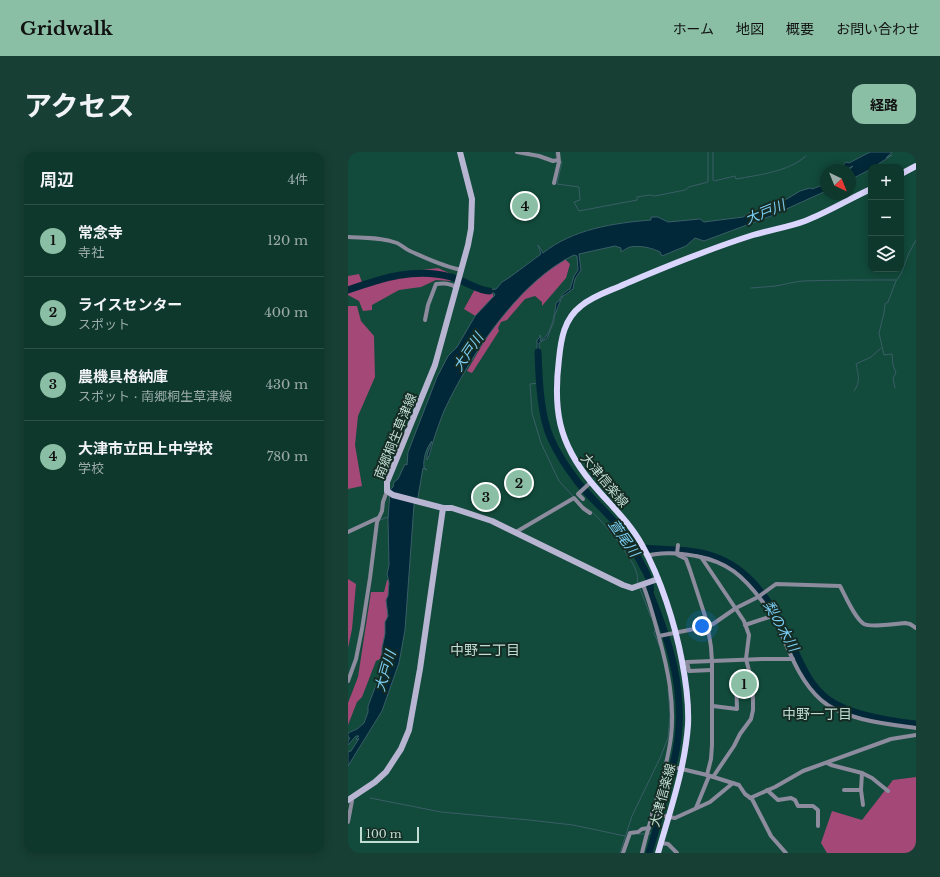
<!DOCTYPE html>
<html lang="ja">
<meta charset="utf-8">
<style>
body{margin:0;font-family:"Libre Baskerville","Noto Sans JP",serif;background:#173f34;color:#f1f3f6}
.controls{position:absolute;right:12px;top:12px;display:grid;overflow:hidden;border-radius:8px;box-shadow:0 2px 10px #0003}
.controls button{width:36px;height:36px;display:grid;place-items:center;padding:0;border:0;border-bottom:1px solid #2e5248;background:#0e382c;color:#f1f3f6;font:20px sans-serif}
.compass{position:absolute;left:472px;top:12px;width:36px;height:36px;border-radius:50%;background:#0e382c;box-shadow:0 2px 10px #0003;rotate:137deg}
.scale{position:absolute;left:12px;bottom:10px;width:59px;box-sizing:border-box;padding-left:4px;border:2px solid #c1dcd2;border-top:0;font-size:11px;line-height:14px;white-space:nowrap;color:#c1dcd2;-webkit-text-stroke:3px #152c24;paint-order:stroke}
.you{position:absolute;left:354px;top:474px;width:14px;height:14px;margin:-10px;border:3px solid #fff;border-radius:50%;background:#1a73e8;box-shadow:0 0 0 6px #1a73e833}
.badge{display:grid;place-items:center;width:26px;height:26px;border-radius:50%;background:#8abfa5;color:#111;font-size:13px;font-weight:700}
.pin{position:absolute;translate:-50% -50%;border:2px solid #fff;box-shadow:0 1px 4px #0006}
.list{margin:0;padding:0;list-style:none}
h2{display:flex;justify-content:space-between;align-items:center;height:52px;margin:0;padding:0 16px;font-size:17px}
h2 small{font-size:13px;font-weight:400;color:#9baca9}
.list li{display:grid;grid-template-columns:26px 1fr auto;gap:12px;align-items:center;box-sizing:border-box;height:72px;padding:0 16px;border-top:1px solid #2e5248}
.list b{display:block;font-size:15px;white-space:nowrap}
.list p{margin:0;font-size:13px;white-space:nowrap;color:#9baca9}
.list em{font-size:13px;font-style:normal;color:#9baca9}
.icon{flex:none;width:22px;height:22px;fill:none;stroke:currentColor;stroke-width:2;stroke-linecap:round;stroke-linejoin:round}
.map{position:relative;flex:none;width:568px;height:701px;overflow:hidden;border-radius:12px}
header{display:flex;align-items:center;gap:24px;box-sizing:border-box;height:56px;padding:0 20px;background:#8abfa5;color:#111}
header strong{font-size:19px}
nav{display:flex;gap:22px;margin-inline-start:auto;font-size:14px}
.intro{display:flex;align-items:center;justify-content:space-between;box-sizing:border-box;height:96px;padding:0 24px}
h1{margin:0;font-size:28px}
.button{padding:10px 18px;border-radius:12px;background:#8abfa5;color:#111;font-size:14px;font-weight:700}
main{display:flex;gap:24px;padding:0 24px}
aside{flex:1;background:#0e382c;border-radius:12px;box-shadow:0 2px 10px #0003}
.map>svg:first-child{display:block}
.forest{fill:#a34877}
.water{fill:#002839;stroke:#3a5e67}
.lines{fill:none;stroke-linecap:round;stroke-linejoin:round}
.stream{stroke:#3a5e67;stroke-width:1}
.river{stroke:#002839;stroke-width:7}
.street{stroke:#8d8b9e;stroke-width:4}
.secondary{stroke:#b8b5d3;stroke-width:6}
.primary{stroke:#d9d5fc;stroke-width:6}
.labels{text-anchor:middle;stroke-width:4;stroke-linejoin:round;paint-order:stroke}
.street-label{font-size:13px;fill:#c1dcd2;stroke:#152c24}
.water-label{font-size:14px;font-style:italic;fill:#7ccef5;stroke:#152c24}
.neighbourhood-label{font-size:14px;fill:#c1dcd2;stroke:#152c24}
</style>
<header>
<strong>Gridwalk</strong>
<nav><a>ホーム</a><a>地図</a><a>概要</a><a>お問い合わせ</a></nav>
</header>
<div class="intro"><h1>アクセス</h1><a class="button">経路</a></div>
<main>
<aside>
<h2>周辺<small>4件</small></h2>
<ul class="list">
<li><span class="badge">1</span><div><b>常念寺</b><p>寺社</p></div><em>120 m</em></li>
<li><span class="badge">2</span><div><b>ライスセンター</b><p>スポット</p></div><em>400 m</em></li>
<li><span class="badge">3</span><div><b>農機具格納庫</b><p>スポット · 南郷桐生草津線</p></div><em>430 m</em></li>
<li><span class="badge">4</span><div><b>大津市立田上中学校</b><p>学校</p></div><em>780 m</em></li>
</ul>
</aside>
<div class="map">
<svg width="568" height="701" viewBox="0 0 568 701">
<rect width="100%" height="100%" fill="#124b3b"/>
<!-- forest -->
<g class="forest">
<path d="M216 106 222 112 218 126 194 154V150L187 144 177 147 159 168 153 170 150 176 151 179 124 221 119 219C127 205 135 191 144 177 163 149 188 124 216 106Z"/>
<path d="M90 116 103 122V129L88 128 73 135 51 138 24 153V158L15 159 11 149 0 143V124L11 122 16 136 57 120Z"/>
<path d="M127 137H134L145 142 146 147 129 165 116 157Z"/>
<path d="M0 154H9L13 169 26 184 27 225 10 264 7 293 14 334 0 337Z"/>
<path d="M0 427 8 432 4 477 0 496Z"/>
<path d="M39 428H43L37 489 32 507 28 509 14 545 9 550 0 573V551L10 525 23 440H36Z"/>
<path d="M568 625V701H479L473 691 484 659 514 668 545 628Z"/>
</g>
<!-- water -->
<g class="water">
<path d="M522 0H544L538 6 544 3 526 15H523V17L502 28V18H501L505 14 496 18H491L498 10 501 11Z"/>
<path d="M478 32V39L423 64 356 89 347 86 338 94 314 104 312 100C304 96 292 93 282 95 279 96 276 98 273 100V96L267 94 231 102 233 118 227 127 225 137 214 145 206 165V169L199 186 191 191 192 210 189 206V188L192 185V183L193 185 192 189C203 185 207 161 208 151L211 149C213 144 217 139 222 137L226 124 230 118 229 104 226 103C171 129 121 205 96 259 92 269 88 280 85 290 83 296 82 303 79 308V303L84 289C78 296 75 307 76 316L79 318 75 316 70 345 66 353 57 478 51 511 34 559 0 614V600L3 599 10 588 11 586 9 588 8 587 11 584H8L0 593V589L2 586 0 585V581L9 577 16 571 20 560V554L30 528 34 513V496L37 482V470L40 464 38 448 40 444 41 431 39 422 41 413 40 368 42 338 45 335 46 330 50 327 57 312 59 313 60 300 89 225 100 204 109 195 127 164 147 143 146 141 136 140 132 137 139 138 148 137 154 130 162 125 193 102 190 93 195 101C225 77 266 71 303 68V65H310L320 70 352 67 356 70 395 65 404 59 409 60 433 49 437 48 452 39 462 36 464 37Z"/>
</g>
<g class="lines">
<!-- stream -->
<g class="stream">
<path d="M208 0V4"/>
<path d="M365 0V28L366 29 387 24 388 27C410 23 440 20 458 4"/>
<path d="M214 9 209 32 231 35 232 48 226 50 231 59 289 48V45L301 43 307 44 337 38 341 35 360 30V0"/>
<path d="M403 136C411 135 420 135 428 134 437 132 446 130 455 129 486 128 517 128 548 128"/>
<path d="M191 231 182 232 184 261 193 291 211 329 225 344"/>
<path d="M547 236 545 226 548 221 545 213 544 203V202L536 203 531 181 536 161 537 152 540 150 548 129 553 122 561 101 568 88"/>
<path d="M506 239C513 230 510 222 508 212L523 205 533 196"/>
<path d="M243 359C255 369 283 404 288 419 290 423 289 428 290 432"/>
<path d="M32 368 40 365"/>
<path d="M292 437 303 465"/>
<path d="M307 478 306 481 312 495"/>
<path d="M22 646 93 660 181 668 225 673 277 684"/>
<path d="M290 682H297"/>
<path d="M300 682 307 680"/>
<path d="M272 701 284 664 312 606 320 586 322 562 320 536"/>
</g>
<!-- river -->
<g class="river">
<path d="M0 138C34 126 68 115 103 125 115 128 131 139 141 139"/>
<path d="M190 200C191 226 192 263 203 287 210 302 219 316 229 329 241 345 257 358 270 374 280 386 287 399 294 413 299 421 304 432 302 441 321 487 336 536 330 586 328 604 323 622 318 639 313 660 307 681 301 701"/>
<path d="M285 395C314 399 345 395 372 407 410 423 430 464 447 499 455 517 464 536 481 548 502 563 542 569 568 572"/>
</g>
<!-- street -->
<g class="street">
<path d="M169 0 191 4 205 9 210 8"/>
<path d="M206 31 211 10 210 0"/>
<path d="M0 85C16 86 33 85 49 91 54 93 57 97 62 99 78 106 96 115 114 118"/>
<path d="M77 168 80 153 88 132C96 131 102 131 109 136"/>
<path d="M235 347 230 342 243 330"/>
<path d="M0 380 30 366"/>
<path d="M168 380 226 346 235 356 242 361"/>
<path d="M329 402 330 393"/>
<path d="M330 403 338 407 342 418 359 470 363 495 364 510V593L363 607 359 623"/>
<path d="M300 404C314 399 334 402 348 404 380 410 395 424 414 449 419 456 425 464 429 472 441 498 451 529 473 548 496 568 538 572 568 576"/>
<path d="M353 405 396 469 401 483 398 507 404 530 405 548V558L403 567 392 582 386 594 365 625"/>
<path d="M397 473 424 464"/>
<path d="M311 484 356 475 365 472 388 456 410 445 428 432 492 434C497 443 507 467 516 472 522 475 549 472 557 471L562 472 568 476"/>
<path d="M364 518 341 519 339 510 414 507H445"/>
<path d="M0 529 8 507 14 477 22 426 29 370 34 359 35 350 39 339"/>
<path d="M365 554 389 557 388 522"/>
<path d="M479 611 483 613 514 621 524 626 540 639"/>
<path d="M317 613 359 623 391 633 397 642 404 647 423 684 438 701"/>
<path d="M514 621 513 638 515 653"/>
<path d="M419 638 430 648 443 646 447 648 450 654H465L470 658V674"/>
<path d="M496 638H513"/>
<path d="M402 646 427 635 455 619 543 587 568 583"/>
<path d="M348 656 361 624"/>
<path d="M304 661 321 665 327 666 362 650 385 631"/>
<path d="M0 670 4 649 3 646"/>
<path d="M313 691 320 692 329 701"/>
<path d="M275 701 282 681 290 680 294 677 301 676"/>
<path d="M294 701C303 662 318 624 323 585 327 551 320 518 311 485 306 467 302 450 295 433"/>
</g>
<!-- secondary -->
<g class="secondary">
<path d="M112 0 124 47 123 77 120 93 87 213 39 330V339L45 343 95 356H104L144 369 275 433 284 436 310 427"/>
<path d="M0 648 27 630 38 620 53 597 61 578 72 517 95 356"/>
</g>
<!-- primary -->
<g class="primary">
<path d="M553 22 568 14"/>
<path d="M310 701C322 659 337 616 340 573 341 552 338 530 334 509 327 472 313 427 294 393 281 369 260 351 243 330 210 290 205 257 211 207 213 187 216 167 233 154 246 143 262 139 277 132 319 114 361 97 405 83 422 78 441 75 457 69 480 60 501 47 523 37"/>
</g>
</g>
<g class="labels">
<!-- street labels -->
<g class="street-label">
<text transform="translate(47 284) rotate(-68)" y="5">南郷桐生草津線</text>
<text transform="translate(257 328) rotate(50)" y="5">大津信楽線</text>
<text transform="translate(314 643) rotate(-75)" y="5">大津信楽線</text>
</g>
<!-- water labels -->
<g class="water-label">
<text transform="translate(417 60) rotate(-22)" y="5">大戸川</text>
<text transform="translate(120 200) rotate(-56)" y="5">大戸川</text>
<text transform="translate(276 386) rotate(55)" y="5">萱尾川</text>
<text transform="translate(433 474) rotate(60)" y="5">梨の木川</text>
<text transform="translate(37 519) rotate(-74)" y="5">大戸川</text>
</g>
<!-- neighbourhood labels -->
<g class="neighbourhood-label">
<text x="137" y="503">中野二丁目</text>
<text x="469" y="567">中野一丁目</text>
</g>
</g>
</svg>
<div class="controls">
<button>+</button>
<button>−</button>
<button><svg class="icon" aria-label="layers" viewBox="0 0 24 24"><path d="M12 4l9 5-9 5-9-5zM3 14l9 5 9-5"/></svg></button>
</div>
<svg class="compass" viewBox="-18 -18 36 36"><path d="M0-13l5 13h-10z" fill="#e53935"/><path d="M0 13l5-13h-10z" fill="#9baca9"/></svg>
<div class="scale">100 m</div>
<div class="you"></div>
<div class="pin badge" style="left:396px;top:532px">1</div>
<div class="pin badge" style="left:171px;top:331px">2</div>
<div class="pin badge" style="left:138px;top:345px">3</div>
<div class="pin badge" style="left:177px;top:54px">4</div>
</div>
</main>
